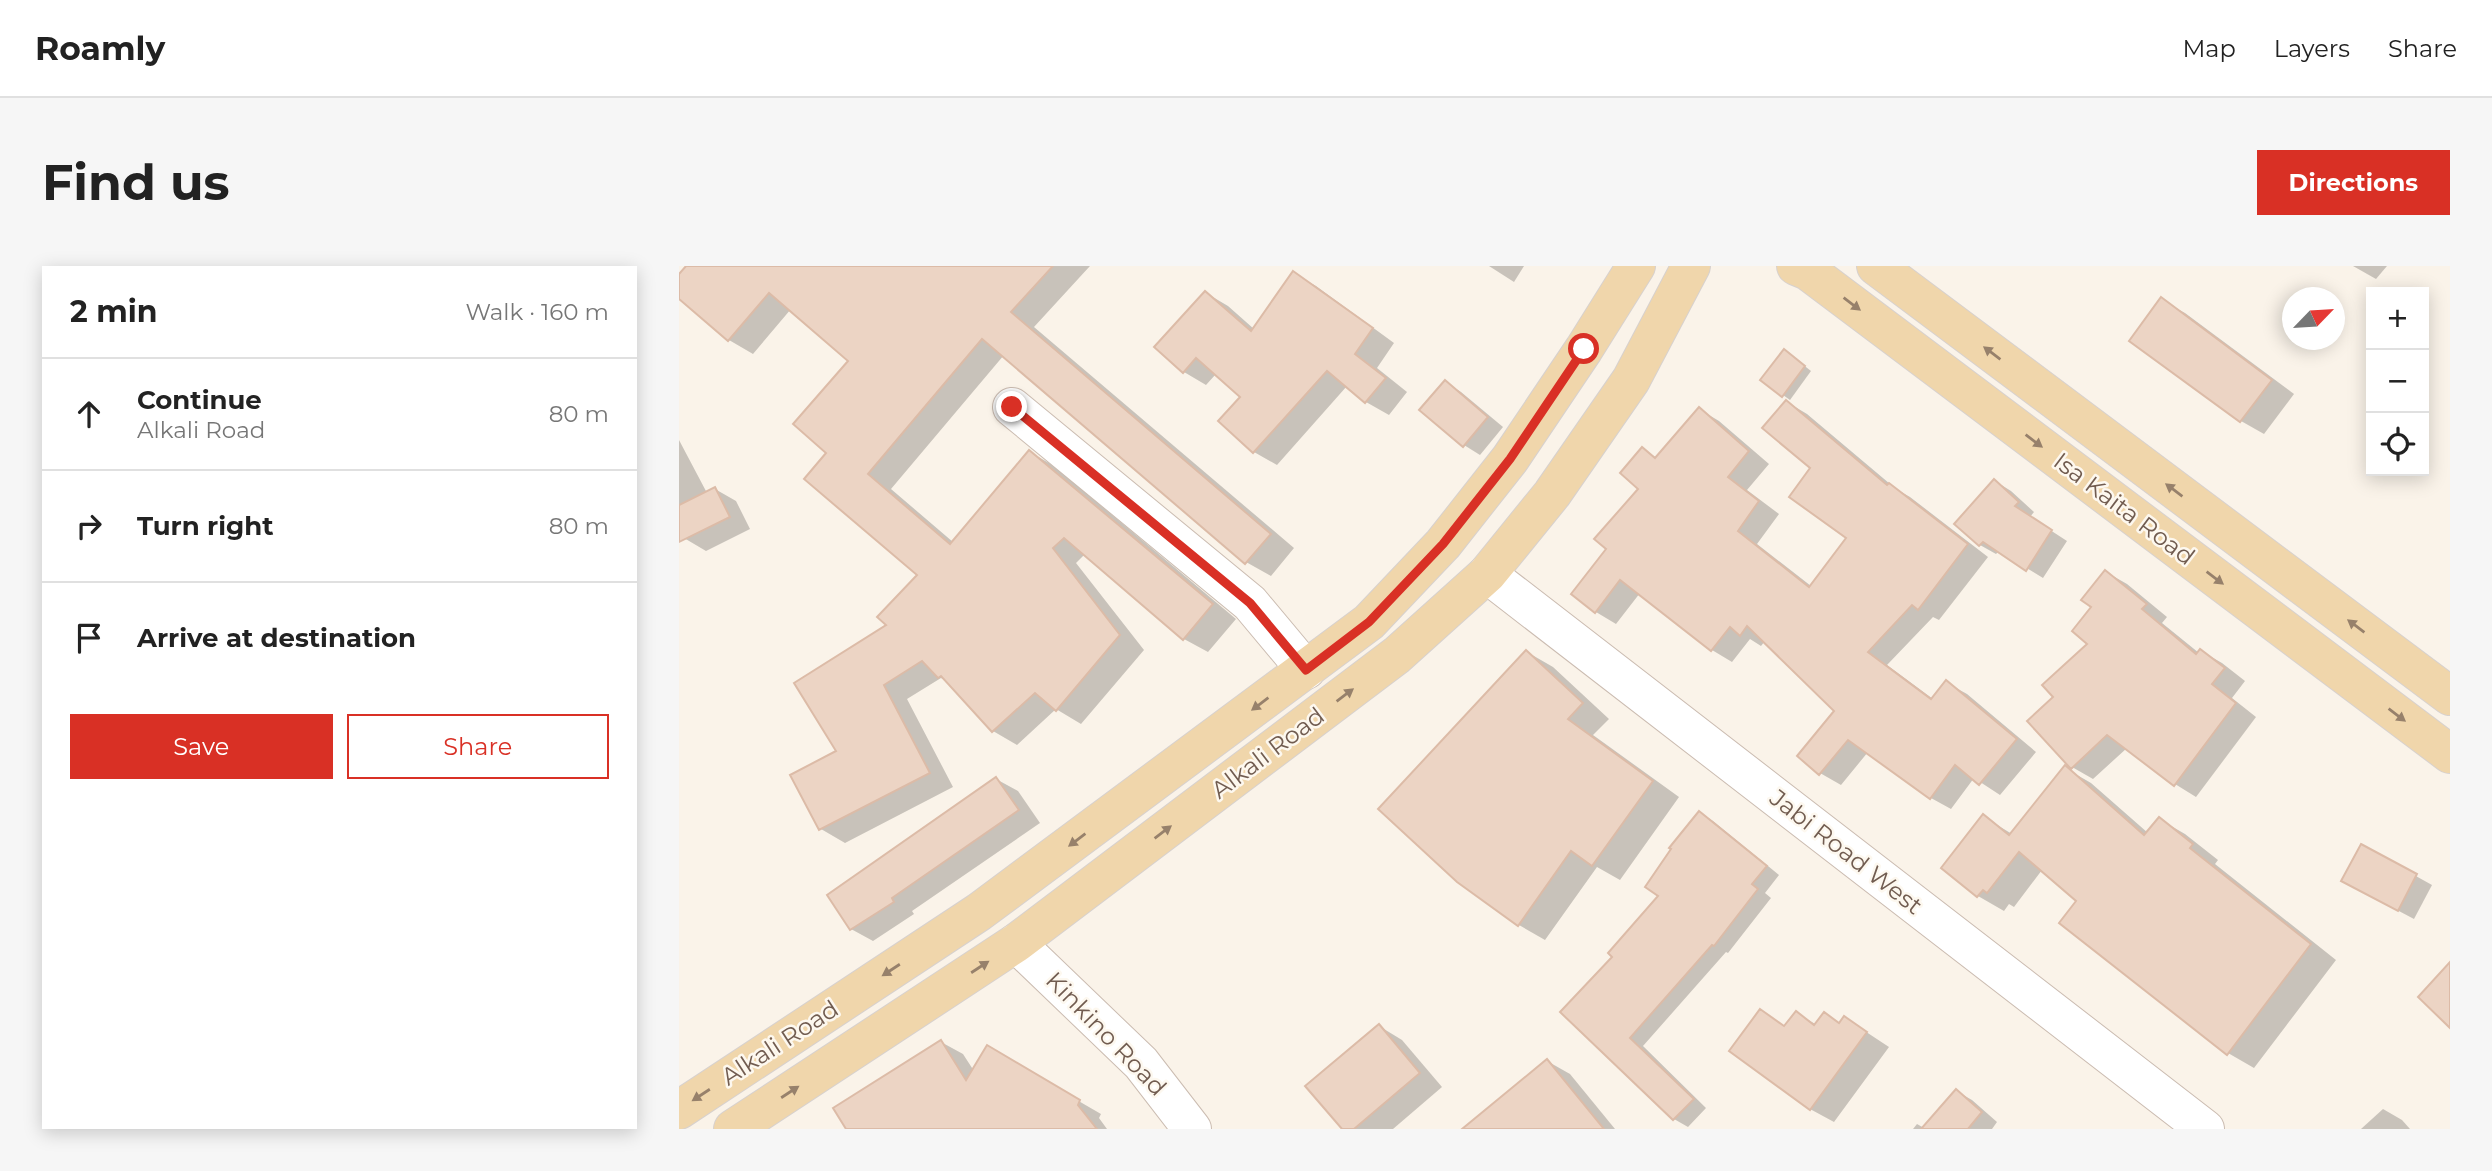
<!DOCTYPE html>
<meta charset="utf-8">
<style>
body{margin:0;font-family:Montserrat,sans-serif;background:#f6f6f6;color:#222}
.controls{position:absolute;right:21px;top:21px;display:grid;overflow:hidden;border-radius:0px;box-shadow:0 4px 18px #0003}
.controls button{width:63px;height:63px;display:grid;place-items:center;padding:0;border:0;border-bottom:2px solid #e0e0e0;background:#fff;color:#222;font:35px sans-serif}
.compass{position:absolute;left:1603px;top:21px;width:63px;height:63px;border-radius:50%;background:#fff;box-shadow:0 4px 18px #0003;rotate:65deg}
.stop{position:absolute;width:21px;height:21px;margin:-16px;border:5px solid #d93025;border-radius:50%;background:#fff}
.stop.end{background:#d93025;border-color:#fff;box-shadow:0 2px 7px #0008}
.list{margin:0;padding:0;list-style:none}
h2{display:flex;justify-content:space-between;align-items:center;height:91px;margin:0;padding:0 28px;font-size:30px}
h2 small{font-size:23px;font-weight:400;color:#767676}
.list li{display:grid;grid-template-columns:46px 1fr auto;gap:21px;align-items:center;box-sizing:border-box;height:112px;padding:0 28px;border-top:2px solid #e0e0e0}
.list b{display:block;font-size:26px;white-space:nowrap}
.list p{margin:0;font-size:23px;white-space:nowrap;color:#767676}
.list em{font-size:23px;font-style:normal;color:#767676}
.actions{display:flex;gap:14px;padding:21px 28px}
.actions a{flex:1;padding:16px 0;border:2px solid #d93025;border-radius:0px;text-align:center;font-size:24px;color:#d93025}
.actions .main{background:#d93025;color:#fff}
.icon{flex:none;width:38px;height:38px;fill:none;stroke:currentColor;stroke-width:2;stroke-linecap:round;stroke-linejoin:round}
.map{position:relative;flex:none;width:1771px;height:863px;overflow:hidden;border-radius:0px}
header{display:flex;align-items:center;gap:42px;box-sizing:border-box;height:98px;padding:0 35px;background:#fff;border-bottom:2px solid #e0e0e0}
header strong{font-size:33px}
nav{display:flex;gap:38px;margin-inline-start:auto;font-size:24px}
.intro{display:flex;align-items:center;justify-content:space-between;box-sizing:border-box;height:168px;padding:0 42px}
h1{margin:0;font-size:49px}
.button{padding:18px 32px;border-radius:0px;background:#d93025;color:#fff;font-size:24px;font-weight:700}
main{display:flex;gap:42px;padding:0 42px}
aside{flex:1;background:#fff;border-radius:0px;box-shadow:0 4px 18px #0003}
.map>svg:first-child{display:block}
.shadow{fill:#0003}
.building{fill:#ecd4c4;stroke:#dcbba7;stroke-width:2}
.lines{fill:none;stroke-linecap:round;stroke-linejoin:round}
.minor-casing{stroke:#cbbcb1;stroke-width:40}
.major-casing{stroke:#d7d1ce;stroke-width:40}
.minor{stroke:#fff;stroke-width:38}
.major{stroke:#f0d6ab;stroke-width:38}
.oneway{fill:#97816b}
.route{stroke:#d93025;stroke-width:9}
.labels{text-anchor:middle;stroke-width:5;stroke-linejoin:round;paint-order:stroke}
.street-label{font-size:24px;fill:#715c50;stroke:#fdf8ef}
</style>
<header>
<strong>Roamly</strong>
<nav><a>Map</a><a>Layers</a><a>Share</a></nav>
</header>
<div class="intro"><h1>Find us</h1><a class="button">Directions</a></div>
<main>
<aside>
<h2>2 min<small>Walk · 160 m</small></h2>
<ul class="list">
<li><svg class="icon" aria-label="ahead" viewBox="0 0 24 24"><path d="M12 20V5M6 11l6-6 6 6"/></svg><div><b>Continue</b><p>Alkali Road</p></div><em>80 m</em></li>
<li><svg class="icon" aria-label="right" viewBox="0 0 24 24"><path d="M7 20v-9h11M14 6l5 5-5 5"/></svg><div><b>Turn right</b></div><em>80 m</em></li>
<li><svg class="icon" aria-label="arrive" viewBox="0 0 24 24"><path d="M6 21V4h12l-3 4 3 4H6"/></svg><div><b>Arrive at destination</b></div></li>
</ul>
<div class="actions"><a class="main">Save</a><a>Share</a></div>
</aside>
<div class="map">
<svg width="1771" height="863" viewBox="0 0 1771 863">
<rect width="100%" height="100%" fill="#faf3e9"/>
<!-- shadow -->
<g class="shadow">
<path d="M9 0H411L355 61 615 282 592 310 567 296 325 89 212 223 274 276 351 186 375 200 557 353 529 386 505 373 406 288 397 297 465 384 402 458 377 443 338 479 314 465 270 416 262 412 228 433 274 521 166 577 142 563 114 509 159 486 210 360 240 309 149 187 171 95 112 43 74 88 50 74 0 31V11Z"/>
<path d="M810 0H845L835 16Z"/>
<path d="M1674 0H1708L1697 13Z"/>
<path d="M614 7 637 20 715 77 698 102 728 126 710 149 687 136 668 120 598 199 575 186 563 131 537 108 527 119 505 106 527 27 549 40 575 63Z"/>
<path d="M1482 34 1506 47 1615 128 1585 168 1562 155 1453 74Z"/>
<path d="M1113 90 1132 105 1111 134 1104 129Z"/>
<path d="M766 116 782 126 824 161 801 189 785 179Z"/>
<path d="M1108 136 1128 148 1217 223 1231 231 1309 291 1260 354 1254 351 1208 399 1254 433 1268 417 1288 428 1357 486 1321 529 1295 512 1272 543 1252 532 1189 486 1162 519 1141 507 1120 489 1157 444 1086 375 1082 380 1071 373 1053 396 1033 384 961 327 937 358 917 346 895 328 930 283 961 222 963 183 978 192 1020 143 1040 155 1090 198 1068 224 1100 248 1078 278 1132 320 1170 271 1133 201Z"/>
<path d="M0 174 28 227 36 223 57 235 71 263 27 285 5 272 0 262Z"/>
<path d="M1316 215 1332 225 1355 246 1351 251 1388 275 1364 312 1320 285 1317 288 1301 279 1278 258Z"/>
<path d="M1427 306 1448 318 1488 351 1483 357 1520 387 1522 385 1543 397 1566 415 1553 432 1577 451 1517 531 1496 518 1448 482 1414 513 1393 501 1377 431 1411 378 1414 341Z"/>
<path d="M848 386 874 401 930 453 914 469 1000 531 941 614 918 601 866 674 840 659Z"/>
<path d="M1386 502 1412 517 1469 567 1480 553 1506 568 1539 594 1536 598 1657 694 1575 802 1549 787 1400 635 1363 604 1335 641 1330 638 1325 645 1299 630 1264 602 1305 551 1333 568Z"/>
<path d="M317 513 339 525 361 557 233 645 235 648 194 675 172 663Z"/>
<path d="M1021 547 1034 555 1100 609 1086 627 1092 632 1049 687 1047 686 964 780 1027 842 1009 861 995 853 883 746 935 691 982 630Z"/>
<path d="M1683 580 1753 619 1735 653 1680 624Z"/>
<path d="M1081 745 1107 761 1117 747 1138 759 1145 748 1162 758 1166 752 1210 781 1155 856 1131 843Z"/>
<path d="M700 760 723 774 763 821 714 863H665Z"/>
<path d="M262 776 284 788 295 805 308 782 422 848 420 852 428 863H169Z"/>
<path d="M868 795 891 808 936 863H794Z"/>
<path d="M1277 825 1293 834 1318 856 1313 863H1234L1238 858 1245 862Z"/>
<path d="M1704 843 1723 854 1731 863H1682Z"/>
</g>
<!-- building -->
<g class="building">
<path d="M7 0H374L332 46 592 268 566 298 303 73 189 208 271 278 350 184 534 338 504 374 385 272 374 282 441 369 377 445 356 427 313 466 262 410 259 412 243 395 205 419 251 507 140 564 111 509 157 485 115 417 207 359 198 351 238 309 125 213 147 187 114 158 169 95 90 27 49 75 0 33V8Z"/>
<path d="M614 5 694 62 676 88 707 112 686 137 648 105 574 187 539 155 561 131 517 92 504 107 475 81 526 25 572 65Z"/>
<path d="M1482 31 1593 114 1561 156 1450 75Z"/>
<path d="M1105 83 1126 100 1103 131 1081 114Z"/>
<path d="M766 114 809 151 784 181 740 144Z"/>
<path d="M1107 134 1208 219 1210 217 1289 278 1239 344 1233 339 1189 386 1252 433 1267 414 1338 473 1300 519 1276 499 1251 533 1169 474 1140 509 1118 490 1155 445 1068 360 1061 370 1051 361 1032 385 941 314 916 347 892 328 927 283 915 273 959 223 941 207 963 181 976 192 1020 141 1070 185 1049 211 1080 235 1059 265 1130 321 1167 272 1110 231 1131 202 1083 162Z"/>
<path d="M1315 213 1340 236 1336 240 1373 264 1347 305 1304 276 1300 280 1275 258Z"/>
<path d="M36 221 51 251 0 276V239Z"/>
<path d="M1426 304 1468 338 1463 343 1517 388 1521 383 1546 402 1533 418 1557 437 1495 520 1428 469 1392 503 1348 455 1374 431 1363 419 1408 378 1393 365 1412 341 1402 334Z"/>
<path d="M847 384 904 437 889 453 974 515 913 600 892 585 839 660 778 616 699 543Z"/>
<path d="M1386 499 1465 569 1480 551 1514 578 1511 582 1632 678 1548 789 1380 657 1397 635 1340 586 1308 627 1304 624 1298 631 1262 602 1304 548 1330 569Z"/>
<path d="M317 511 340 544 213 632 215 636 171 664 148 629Z"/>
<path d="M1020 545 1088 600 1073 618 1079 623 1035 680 1033 679 951 772 1015 833 994 854 881 746 933 691 929 687 979 630 966 621 992 583 990 582Z"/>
<path d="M1682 578 1738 608 1719 645 1662 615Z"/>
<path d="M1771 696V762L1739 731Z"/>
<path d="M1081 743 1105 760 1117 745 1135 759 1145 746 1160 757 1165 750 1188 766 1131 844 1050 785Z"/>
<path d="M700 758 741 807 675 863H663L626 820Z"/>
<path d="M262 774 287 814 308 779 401 834 399 839 418 863H167L154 842Z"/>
<path d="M868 793 925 863H783Z"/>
<path d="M1277 823 1303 846 1289 863H1242Z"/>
</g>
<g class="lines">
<!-- minor casing -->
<g class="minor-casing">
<g id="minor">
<path d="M333 141 571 337 627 404"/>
<path d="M808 308 1526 863"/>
<path d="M337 677 462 797 513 863"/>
</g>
</g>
<!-- major casing -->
<g class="major-casing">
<g id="major">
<path d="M1117 0 1129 5 1771 488"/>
<path d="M1197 0 1771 430"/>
<path d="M0 844 300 646 690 356 764 278 831 193 905 83 957 0"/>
<path d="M54 863 337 677 718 389 808 308 873 228 952 114 1012 0"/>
</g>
</g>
<!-- minor -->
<use href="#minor" class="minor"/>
<!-- major -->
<use href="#major" class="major"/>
</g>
<!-- one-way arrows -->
<defs><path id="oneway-solid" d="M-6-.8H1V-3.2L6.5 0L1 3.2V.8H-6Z" transform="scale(1.75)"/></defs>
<g class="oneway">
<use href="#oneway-solid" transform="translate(1173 38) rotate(37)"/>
<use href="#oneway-solid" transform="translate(1313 87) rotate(-143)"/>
<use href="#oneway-solid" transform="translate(1355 175) rotate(37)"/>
<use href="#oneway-solid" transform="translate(1495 224) rotate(-143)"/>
<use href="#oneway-solid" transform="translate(1536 312) rotate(37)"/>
<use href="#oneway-solid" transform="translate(1677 360) rotate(-143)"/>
<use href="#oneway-solid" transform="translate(666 429) rotate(-37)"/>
<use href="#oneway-solid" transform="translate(581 438) rotate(143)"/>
<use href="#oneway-solid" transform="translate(1718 449) rotate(37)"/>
<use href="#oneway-solid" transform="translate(484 566) rotate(-37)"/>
<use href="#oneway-solid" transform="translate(398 574) rotate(143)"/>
<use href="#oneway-solid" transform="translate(301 701) rotate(-33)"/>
<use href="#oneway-solid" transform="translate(212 704) rotate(147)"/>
<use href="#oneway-solid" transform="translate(111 826) rotate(-33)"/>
<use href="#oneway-solid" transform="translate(22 829) rotate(147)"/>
</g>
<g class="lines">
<!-- route -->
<path class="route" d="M333 141 571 337 627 404 690 356 764 278 831 193 905 83"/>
</g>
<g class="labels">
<!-- street labels -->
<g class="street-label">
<text transform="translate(1445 243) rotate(37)" y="8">Isa Kaita Road</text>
<text transform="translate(589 487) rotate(-37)" y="8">Alkali Road</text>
<text transform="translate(1167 586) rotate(38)" y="8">Jabi Road West</text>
<text transform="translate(427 768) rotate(46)" y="8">Kinkino Road</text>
<text transform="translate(101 777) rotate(-33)" y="8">Alkali Road</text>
</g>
</g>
</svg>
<div class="controls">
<button>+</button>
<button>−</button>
<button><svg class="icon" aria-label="locate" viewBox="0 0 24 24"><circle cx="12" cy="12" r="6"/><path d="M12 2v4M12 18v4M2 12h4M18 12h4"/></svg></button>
</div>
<svg class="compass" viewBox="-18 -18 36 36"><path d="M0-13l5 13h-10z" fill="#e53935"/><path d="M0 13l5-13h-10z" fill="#767676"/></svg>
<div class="stop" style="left:905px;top:83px"></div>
<div class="stop end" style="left:333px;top:141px"></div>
</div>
</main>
